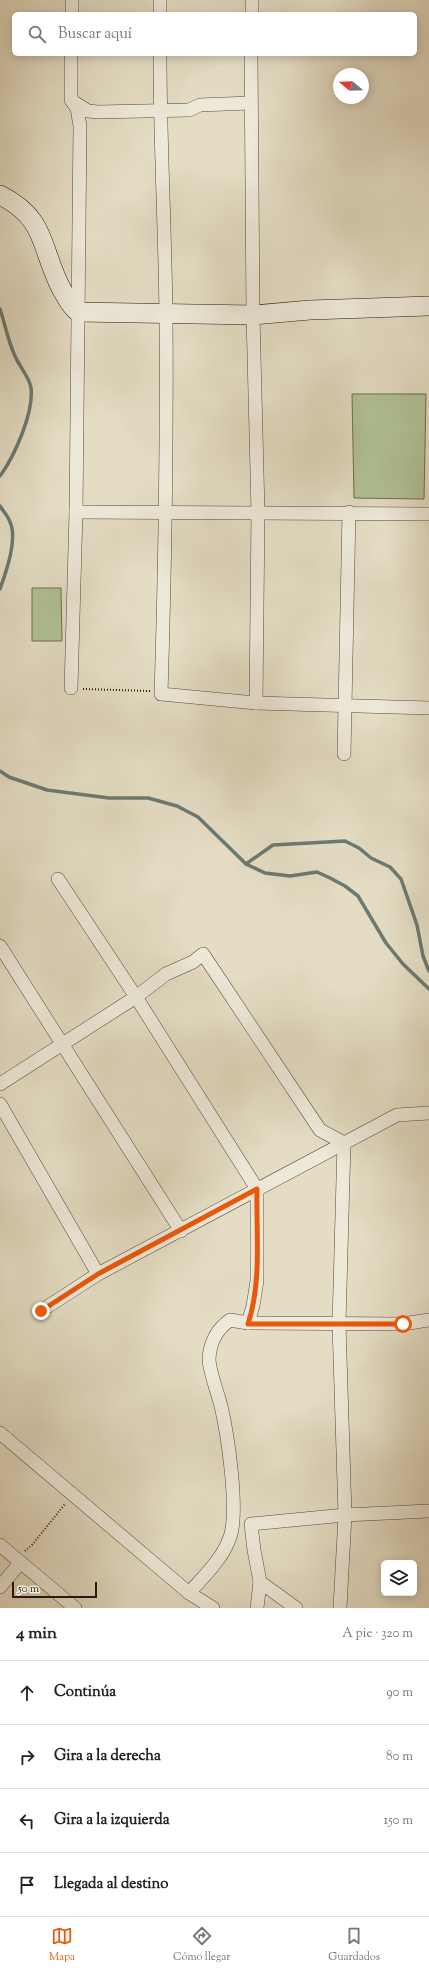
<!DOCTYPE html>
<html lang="es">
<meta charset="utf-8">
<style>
body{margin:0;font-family:"Sorts Mill Goudy",serif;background:#f6f6f6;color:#222}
.controls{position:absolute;right:12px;bottom:12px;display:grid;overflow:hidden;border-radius:6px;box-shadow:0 2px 10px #0003}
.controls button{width:36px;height:36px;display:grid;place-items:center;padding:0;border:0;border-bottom:1px solid #e0e0e0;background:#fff;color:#222;font:20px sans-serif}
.compass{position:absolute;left:333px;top:68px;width:36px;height:36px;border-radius:50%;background:#fff;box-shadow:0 2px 10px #0003;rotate:289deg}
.scale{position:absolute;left:12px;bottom:10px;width:85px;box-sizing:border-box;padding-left:4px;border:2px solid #2b180e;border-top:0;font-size:11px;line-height:14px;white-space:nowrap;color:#2b180e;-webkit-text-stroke:3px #ede9d9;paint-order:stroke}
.stop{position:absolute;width:12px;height:12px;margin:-9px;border:3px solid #ea580c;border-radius:50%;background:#fff}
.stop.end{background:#ea580c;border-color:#fff;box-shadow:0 1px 4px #0008}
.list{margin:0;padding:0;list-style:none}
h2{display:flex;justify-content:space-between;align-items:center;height:52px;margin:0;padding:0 16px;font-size:17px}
h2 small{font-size:13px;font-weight:400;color:#767676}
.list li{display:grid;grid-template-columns:26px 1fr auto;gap:12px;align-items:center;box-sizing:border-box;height:64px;padding:0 16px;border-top:1px solid #e0e0e0}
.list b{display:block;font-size:15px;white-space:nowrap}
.list em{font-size:13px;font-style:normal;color:#767676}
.icon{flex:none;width:22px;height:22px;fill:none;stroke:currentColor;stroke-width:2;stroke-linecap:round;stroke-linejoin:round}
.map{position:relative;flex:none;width:429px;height:1608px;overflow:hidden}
.search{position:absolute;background:#fff;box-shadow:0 2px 10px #0003;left:12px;right:12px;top:12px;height:44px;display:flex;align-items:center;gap:10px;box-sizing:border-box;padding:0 14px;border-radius:6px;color:#767676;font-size:15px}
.sheet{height:308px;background:#fff}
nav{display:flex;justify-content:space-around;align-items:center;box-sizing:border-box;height:56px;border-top:1px solid #e0e0e0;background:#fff;font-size:11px;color:#767676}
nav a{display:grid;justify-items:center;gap:2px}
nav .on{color:#ea580c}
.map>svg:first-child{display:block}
.green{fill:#b1c296;stroke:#6e6d52}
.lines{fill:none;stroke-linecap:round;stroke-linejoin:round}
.stream{stroke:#6b7a73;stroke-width:3.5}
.street-casing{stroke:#59493c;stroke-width:14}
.secondary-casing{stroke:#2b180e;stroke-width:20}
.path{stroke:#2b180e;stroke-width:2;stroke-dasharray:1 2;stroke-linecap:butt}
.street{stroke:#ede9d9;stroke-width:13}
.secondary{stroke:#ede9d9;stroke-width:19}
.route{stroke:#ea580c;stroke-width:5}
</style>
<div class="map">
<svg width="429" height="1608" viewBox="0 0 429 1608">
<rect width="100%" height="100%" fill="#e4ddc4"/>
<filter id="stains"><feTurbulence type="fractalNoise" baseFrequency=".005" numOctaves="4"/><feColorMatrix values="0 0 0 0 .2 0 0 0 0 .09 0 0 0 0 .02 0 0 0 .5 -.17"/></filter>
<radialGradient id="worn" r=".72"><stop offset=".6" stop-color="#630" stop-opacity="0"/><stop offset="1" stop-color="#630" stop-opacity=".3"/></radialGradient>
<!-- green -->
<g class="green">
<path d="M352 394H426L424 499 354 498Z"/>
<path d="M61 588 62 641H32V588Z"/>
</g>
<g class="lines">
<!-- stream -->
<g class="stream">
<path d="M0 309C5 324 8 341 15 356 19 366 30 378 31 388 34 413 14 457 0 476"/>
<path d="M0 506C3 511 8 516 10 522 18 539 6 572 0 589"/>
<path d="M0 771 9 777 47 790 109 798H148L177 806 198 817 246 864 265 873 290 876 317 872 330 878 345 886 358 896 386 943 403 964 429 989"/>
<path d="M246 864 273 845 345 841 359 848 371 858 390 867 401 879 417 925 423 956 429 971"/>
</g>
<!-- street casing -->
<g class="street-casing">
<g id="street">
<path d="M72 14V0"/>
<path d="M160 14V0"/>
<path d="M252 14V0"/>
<path d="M71 54V100L77 108 80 126 76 512 71 688"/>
<path d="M160 54C160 141 165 228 166 315 167 441 165 568 161 694L256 703 429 708"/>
<path d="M251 54 253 315 258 512 256 703"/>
<path d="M72 101 88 111 98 112 189 110 200 105 250 103"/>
<path d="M76 512 429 514"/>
<path d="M344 754 349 512"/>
<path d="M58 879 136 997 257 1189V1281L253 1306 248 1323 230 1320C216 1330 210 1342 209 1359 209 1370 218 1394 221 1406 228 1436 238 1506 231 1534 224 1558 205 1575 189 1593"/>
<path d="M0 946 181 1231"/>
<path d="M0 1084 136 997 166 974 193 962 203 954 320 1130 344 1143 339 1324 345 1515 340 1608"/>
<path d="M0 1104 98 1274"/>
<path d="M41 1311 98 1274 397 1115 429 1113"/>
<path d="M248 1323 403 1324 429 1320"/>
<path d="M0 1433 189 1593 213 1608"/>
<path d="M0 1545 75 1608"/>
<path d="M260 1582 296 1608"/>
<path d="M0 1587 20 1563"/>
<path d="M257 1608 260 1582 254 1550 251 1524 345 1515 429 1511"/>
</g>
</g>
<!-- secondary casing -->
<g class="secondary-casing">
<path id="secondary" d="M0 195C48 219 40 249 62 290 67 298 70 306 78 312L253 315 310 310 429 306"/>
</g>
<!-- path -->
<g class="path">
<path d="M83 689 150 691"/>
<path d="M25 1551 32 1545 65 1504"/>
</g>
<!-- street -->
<use href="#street" class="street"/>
<!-- secondary -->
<use href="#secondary" class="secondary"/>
</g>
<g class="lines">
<!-- route -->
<path class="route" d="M41 1311 98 1274 257 1189C256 1234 262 1281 248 1324H403"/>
</g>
<rect width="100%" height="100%" filter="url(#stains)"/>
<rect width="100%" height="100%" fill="url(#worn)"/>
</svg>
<div class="controls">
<button><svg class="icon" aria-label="layers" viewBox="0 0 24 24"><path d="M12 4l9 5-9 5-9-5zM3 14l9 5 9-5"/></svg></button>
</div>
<svg class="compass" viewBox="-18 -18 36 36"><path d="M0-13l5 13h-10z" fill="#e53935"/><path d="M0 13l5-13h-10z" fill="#767676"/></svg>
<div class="scale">50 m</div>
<div class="stop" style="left:403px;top:1324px"></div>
<div class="stop end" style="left:41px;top:1311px"></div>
<div class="search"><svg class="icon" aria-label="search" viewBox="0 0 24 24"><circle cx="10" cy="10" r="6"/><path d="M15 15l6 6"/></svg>Buscar aquí</div>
</div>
<section class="sheet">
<h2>4 min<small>A pie · 320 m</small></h2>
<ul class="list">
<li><svg class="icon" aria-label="ahead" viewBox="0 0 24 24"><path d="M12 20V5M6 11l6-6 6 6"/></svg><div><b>Continúa</b></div><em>90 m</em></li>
<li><svg class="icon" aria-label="right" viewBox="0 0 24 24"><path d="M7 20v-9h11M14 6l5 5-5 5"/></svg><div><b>Gira a la derecha</b></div><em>80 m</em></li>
<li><svg class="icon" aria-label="left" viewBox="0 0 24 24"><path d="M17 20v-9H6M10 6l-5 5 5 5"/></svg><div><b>Gira a la izquierda</b></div><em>150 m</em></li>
<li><svg class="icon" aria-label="arrive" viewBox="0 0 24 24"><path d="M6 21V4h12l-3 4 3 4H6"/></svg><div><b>Llegada al destino</b></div></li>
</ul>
</section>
<nav>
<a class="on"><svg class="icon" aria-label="map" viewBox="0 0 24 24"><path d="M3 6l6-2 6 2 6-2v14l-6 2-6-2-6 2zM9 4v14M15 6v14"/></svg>Mapa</a>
<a><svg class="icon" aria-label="directions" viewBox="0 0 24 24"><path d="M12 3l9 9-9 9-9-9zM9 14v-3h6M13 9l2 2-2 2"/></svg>Cómo llegar</a>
<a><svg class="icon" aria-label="saved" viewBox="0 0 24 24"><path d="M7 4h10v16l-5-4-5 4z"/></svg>Guardados</a>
</nav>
